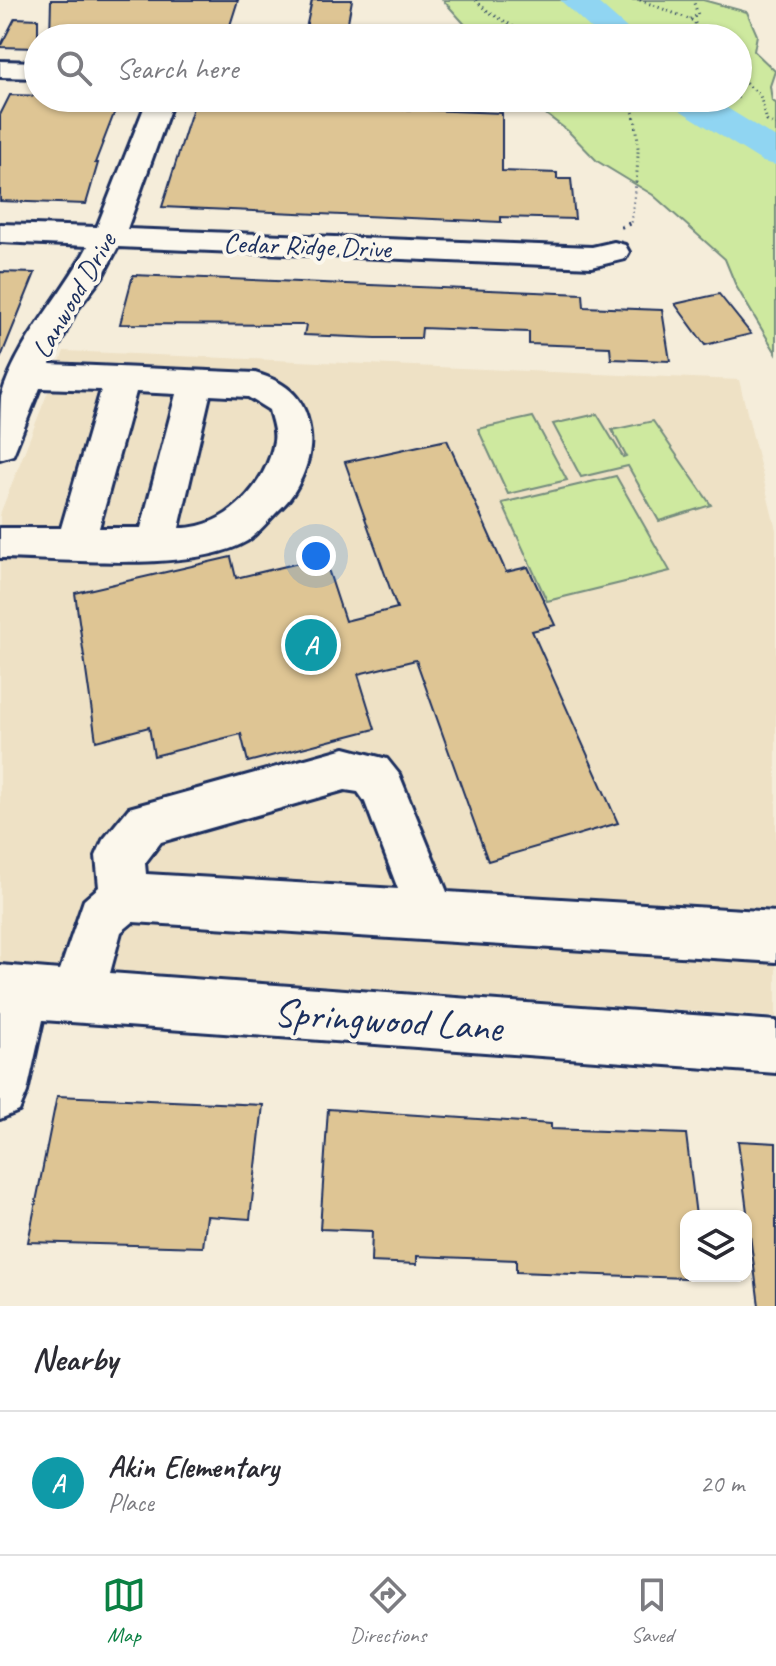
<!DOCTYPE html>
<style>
body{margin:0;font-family:Caveat,sans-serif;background:#f2f2f3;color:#2b2b33}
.controls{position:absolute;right:24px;bottom:24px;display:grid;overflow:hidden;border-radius:16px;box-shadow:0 2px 6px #0004}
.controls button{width:72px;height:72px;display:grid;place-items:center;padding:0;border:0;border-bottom:2px solid #e1e1e2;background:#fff;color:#2b2b33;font:40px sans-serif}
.you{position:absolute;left:316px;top:556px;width:28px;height:28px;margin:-20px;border:6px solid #fff;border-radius:50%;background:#1a73e8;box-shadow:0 0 0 12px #1a73e833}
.badge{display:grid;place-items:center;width:52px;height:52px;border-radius:50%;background:#0b8043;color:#fff;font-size:26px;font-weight:700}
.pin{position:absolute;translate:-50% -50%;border:4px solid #fff;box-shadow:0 2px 8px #0006}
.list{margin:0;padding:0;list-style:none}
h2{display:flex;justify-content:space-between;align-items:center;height:104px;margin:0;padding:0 32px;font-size:34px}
h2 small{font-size:26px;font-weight:400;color:#7c7c81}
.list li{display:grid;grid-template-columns:52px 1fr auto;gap:24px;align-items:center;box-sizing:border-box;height:144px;padding:0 32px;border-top:2px solid #e1e1e2}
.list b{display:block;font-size:30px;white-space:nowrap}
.list p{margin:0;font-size:26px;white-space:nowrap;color:#7c7c81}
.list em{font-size:26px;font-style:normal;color:#7c7c81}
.icon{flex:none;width:44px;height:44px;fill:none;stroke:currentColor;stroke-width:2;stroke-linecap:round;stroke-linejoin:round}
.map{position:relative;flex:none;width:776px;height:1306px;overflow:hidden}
.search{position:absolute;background:#fff;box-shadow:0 2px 6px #0004;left:24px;right:24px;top:24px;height:88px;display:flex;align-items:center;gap:20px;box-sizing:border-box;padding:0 28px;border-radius:44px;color:#7c7c81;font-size:30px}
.sheet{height:248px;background:#fff}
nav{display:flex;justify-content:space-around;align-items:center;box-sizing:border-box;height:112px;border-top:2px solid #e1e1e2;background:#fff;font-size:22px;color:#7c7c81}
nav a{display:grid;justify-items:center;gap:4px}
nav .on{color:#0b8043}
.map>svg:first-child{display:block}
.built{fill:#eee1c5}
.green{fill:#cee99f;stroke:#748c7e;stroke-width:2}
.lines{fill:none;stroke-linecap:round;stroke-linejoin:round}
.river{fill:#90d5f2;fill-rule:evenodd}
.building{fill:#dec594;stroke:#1b2f5e;stroke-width:2}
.minor-casing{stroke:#1b2f5e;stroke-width:6}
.path-far1{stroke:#1b2f5e;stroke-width:3;stroke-dasharray:1 4;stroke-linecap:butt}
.path{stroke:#1b2f5e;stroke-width:4;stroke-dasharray:2 5;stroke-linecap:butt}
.minor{fill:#fbf7ec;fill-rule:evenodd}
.labels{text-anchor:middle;stroke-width:8;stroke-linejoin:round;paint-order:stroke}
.far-street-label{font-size:28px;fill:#1b2f5e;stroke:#fbf7ec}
.near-street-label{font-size:40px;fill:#1b2f5e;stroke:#fbf7ec}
</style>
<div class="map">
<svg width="776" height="1306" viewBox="0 0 776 1306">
<rect width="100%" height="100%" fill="#f5edda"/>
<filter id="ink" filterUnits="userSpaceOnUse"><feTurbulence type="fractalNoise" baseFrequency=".0125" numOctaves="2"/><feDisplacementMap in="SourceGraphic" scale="16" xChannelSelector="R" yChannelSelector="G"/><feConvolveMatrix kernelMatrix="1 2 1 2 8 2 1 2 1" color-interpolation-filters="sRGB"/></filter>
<g filter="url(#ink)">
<!-- built -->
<path class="built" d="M64 351 739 380 776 530V1017L0 963V514Z"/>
<!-- green -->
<g class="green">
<path d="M443 0H703L747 12 757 35 754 51 775 71 770 86 772 101 776 103V353L736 286 725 259 653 195 597 161 568 131 538 108 533 98H738V38H477Z"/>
<path d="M597 414 623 457 626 456 612 430 653 421 711 505 659 521 628 466 581 477 553 424Z"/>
<path d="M533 417 567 480 508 494 478 429Z"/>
<path d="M616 476 670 571 547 601 502 503Z"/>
</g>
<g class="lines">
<!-- river -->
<g class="river">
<path d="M560 0H595L638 38H601Z"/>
<path d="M668 98H711L776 138V165L763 162 673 106Z"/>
</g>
</g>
<!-- building -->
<g class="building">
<path d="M51 0H238L226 38H50Z"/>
<path d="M312 0H352L345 38H304Z"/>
<path d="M15 18 38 19V48L0 47Z"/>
<path d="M10 95 120 98 95 163H98L86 204 0 201V115Z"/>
<path d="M195 101 502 113V171L557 173V179H571L575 219 501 217V222L162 207Z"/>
<path d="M0 272 35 273 1 357 0 356Z"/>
<path d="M133 275 583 294 584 307 662 310 670 361 611 359 610 347 529 344V332L422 328 421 338H376L304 335 306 325 120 324Z"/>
<path d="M719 294 751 334 705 345 675 304Z"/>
<path d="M447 440 506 572 528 567 555 625 532 631 618 823 488 861 416 660 358 674 375 729 248 762 241 734 154 756 149 727 96 741 75 593 231 557 236 578 324 557 345 621 397 608 345 462Z"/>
<path d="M57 1096 263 1105 250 1219 207 1216 203 1247 28 1242Z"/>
<path d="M328 1109 551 1124V1129L686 1134 696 1216H686V1278L516 1272V1260L417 1256V1264L371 1262 372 1231 320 1229Z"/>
<path d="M738 1141 776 1143V1306H759Z"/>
</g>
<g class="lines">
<!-- minor casing -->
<g class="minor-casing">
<g id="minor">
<path d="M0 61 38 62V78L0 77Z"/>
<path d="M148 98H174L127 229 592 247 614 242 625 245 629 252 625 259 592 267 118 247 102 277 76 311 50 364 255 373C289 383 307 399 310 435 313 458 298 492 282 507 271 517 259 533 247 541 193 573 64 559 0 558V528H61L101 390 40 388 13 455 0 459C0 440 0 415 1 397 18 340 61 297 88 246L0 242V224L97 227ZM136 392 176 394 141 528H99ZM210 395 248 397 269 410C271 419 276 431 274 441 267 485 226 529 179 528Z"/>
<path d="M345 748 387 759 399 774 447 892 776 912V962L133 922 121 932 110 973 776 1021V1073L43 1020 27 1092 19 1111 0 1119V965L60 970 84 900 99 887 96 856 103 840 129 808ZM345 790 358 792 365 802 398 889 146 874 145 863 161 842Z"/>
</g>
</g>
<!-- path-far1 -->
<g class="path-far1">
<path d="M476 0C489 17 511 20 525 38"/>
<path d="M640 0 694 21 702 38"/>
<path d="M690 19 698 15 693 0"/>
<path d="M738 77 760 95 767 121 776 125"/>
<path d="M511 98 517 101 539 98"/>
<path d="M628 98C646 136 635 184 631 225"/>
</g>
<!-- path -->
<path class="path" d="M621 227 631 223"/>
<!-- minor -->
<use href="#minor" class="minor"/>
</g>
</g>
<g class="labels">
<!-- far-street labels -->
<g class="far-street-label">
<text transform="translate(307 245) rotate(2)" y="10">Cedar Ridge Drive</text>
<text transform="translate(73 295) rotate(-60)" y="10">Lanwood Drive</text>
</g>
<!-- near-street labels -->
<g class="near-street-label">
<text transform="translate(388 1019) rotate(4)" y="14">Springwood Lane</text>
</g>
</g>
</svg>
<div class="controls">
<button><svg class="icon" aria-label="layers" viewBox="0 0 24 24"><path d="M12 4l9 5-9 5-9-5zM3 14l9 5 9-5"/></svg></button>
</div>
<div class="you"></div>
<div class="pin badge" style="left:311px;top:645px;background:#0f9aa8">A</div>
<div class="search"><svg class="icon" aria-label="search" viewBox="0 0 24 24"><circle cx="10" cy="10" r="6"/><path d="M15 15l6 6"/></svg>Search here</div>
</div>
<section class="sheet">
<h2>Nearby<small></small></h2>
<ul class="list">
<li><span class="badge" style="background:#0f9aa8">A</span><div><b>Akin Elementary</b><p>Place</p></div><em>20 m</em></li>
</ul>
</section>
<nav>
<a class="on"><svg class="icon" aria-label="map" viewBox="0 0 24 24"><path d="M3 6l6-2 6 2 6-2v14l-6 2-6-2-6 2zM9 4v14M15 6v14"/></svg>Map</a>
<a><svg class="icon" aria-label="directions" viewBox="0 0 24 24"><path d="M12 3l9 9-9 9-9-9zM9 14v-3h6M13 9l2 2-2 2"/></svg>Directions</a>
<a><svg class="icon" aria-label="saved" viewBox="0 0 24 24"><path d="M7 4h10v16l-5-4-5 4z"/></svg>Saved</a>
</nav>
